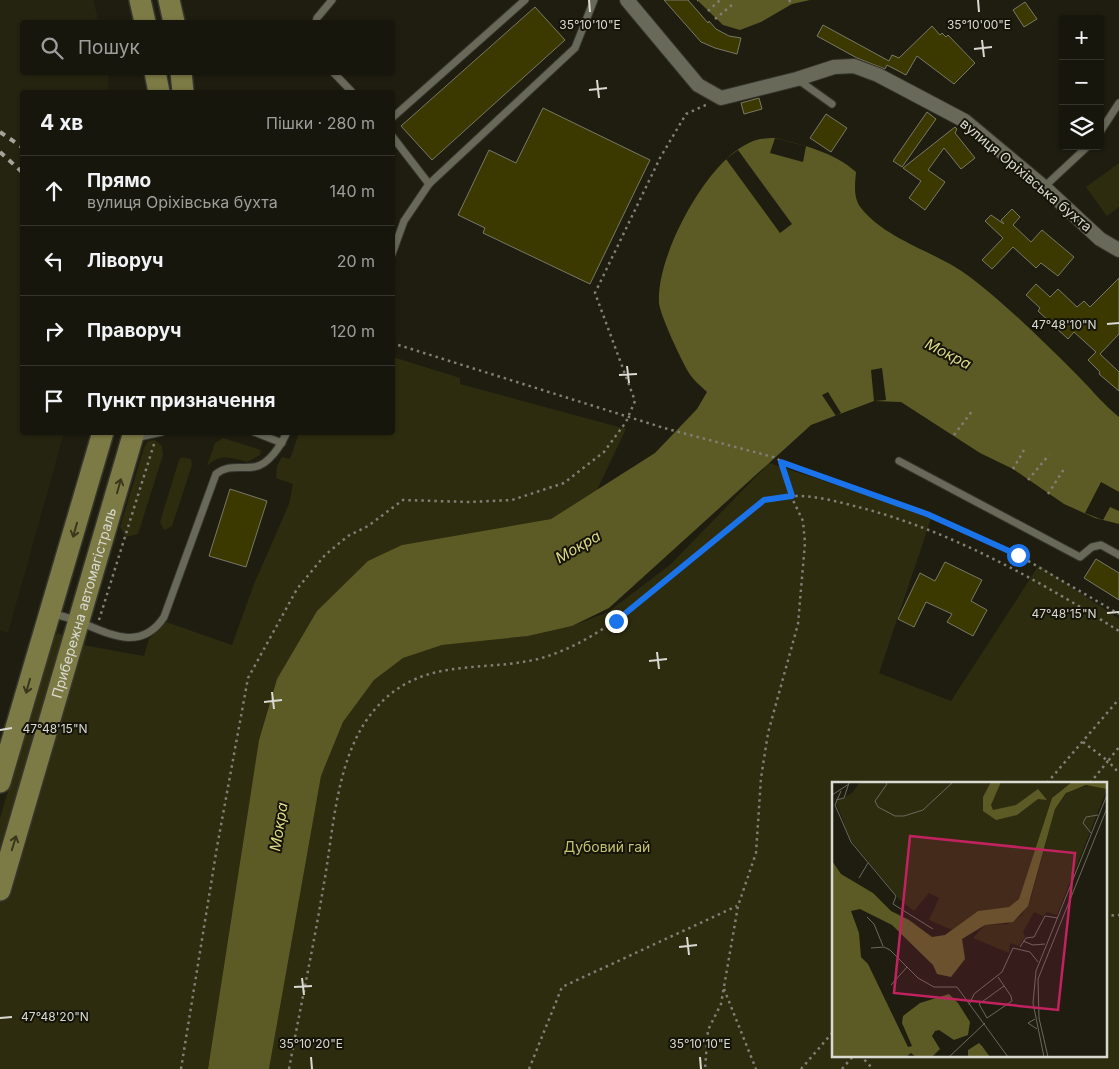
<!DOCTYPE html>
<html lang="uk">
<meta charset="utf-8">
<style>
body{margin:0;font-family:Inter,sans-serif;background:#1f1f15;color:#f1f3f6}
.controls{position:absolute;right:15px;top:15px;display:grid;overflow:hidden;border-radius:5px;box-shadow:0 1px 4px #0004}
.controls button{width:45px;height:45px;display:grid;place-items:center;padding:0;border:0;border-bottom:1px solid #35352d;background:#16160c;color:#f1f3f6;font:25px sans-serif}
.stop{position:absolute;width:15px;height:15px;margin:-11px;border:4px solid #1a73e8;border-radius:50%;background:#fff}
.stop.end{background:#1a73e8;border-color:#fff;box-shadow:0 1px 5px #0008}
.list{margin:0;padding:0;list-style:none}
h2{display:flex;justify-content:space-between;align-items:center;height:65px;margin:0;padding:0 20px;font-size:21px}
h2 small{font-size:16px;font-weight:400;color:#9e9f9d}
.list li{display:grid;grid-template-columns:32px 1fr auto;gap:15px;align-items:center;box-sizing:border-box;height:70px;padding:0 20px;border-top:1px solid #35352d}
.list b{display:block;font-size:19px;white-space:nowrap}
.list p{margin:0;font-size:16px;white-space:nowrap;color:#9e9f9d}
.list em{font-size:16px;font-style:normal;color:#9e9f9d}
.icon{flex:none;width:28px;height:28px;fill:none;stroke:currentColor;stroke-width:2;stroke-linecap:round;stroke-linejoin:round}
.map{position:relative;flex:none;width:1119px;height:1069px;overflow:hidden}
.search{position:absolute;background:#16160c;box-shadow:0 1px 4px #0004;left:20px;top:20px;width:375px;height:55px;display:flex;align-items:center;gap:12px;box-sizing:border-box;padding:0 18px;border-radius:5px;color:#9e9f9d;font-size:19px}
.panel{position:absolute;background:#16160c;box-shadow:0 1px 4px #0004;left:20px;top:90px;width:375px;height:345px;border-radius:5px}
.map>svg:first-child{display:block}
.built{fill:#242410}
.green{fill:#2e2c0f;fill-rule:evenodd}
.water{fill:#5c5a25}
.pier{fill:#1e1d10}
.building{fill:#3c3900;stroke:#787868}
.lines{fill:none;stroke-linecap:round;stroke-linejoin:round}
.service-casing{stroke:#36362f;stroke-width:9}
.minor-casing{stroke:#36362f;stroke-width:16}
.primary-casing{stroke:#36362f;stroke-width:24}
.path{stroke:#807f75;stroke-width:2.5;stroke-dasharray:2.5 4;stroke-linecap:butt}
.service{stroke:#696959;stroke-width:7}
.minor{stroke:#696959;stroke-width:14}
.primary{stroke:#7c7a45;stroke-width:21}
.rail{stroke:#a5a49b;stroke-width:4;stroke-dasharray:6 6;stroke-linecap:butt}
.oneway{stroke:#39381d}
.route{stroke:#1a73e8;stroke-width:6}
.ticks{fill:none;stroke:#dadad2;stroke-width:2}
.labels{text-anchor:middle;stroke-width:4;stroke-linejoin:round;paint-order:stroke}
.street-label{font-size:14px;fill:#dadad2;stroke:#151408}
.park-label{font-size:14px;fill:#c5c372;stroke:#151408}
.water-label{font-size:15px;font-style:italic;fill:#dbd886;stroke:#151408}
.inset-road{fill:none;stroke:#69695e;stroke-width:1}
.view{fill:#c32261;fill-opacity:0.15;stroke:#c32261;stroke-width:2.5}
.inset-edge{fill:none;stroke:#dadad2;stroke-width:2.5}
.ticks-label{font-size:12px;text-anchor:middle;fill:#dadad2;stroke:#151408;stroke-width:4;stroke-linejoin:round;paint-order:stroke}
</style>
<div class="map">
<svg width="1119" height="1069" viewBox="0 0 1119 1069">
<rect width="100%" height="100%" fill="#1e1d10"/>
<!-- built -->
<path class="built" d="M0 0H93L99 22H22V72L109 73 108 92H22V432L64 433 8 633 0 631Z"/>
<!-- green -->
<g class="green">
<path d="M1119 163V207L1107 216 1086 187Z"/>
<path d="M393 357 460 378V384L626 429 597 490 551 519 402 545 277 679 259 740 208 1069H0V887L72 643 144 656 149 639 166 622 232 645 254 584 289 504 293 484 276 478 277 466 282 457 290 459 299 433 392 432Z"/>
<path d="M223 438 261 450 260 455 247 462C230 458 221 453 207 466L215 443Z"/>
<path d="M155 440 162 446 163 455 138 534 126 537 120 527 144 448 148 441Z"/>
<path d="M182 457 191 459 192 465 172 526 164 530 160 522 179 460Z"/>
<path d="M769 463 909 509 931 519 879 673 951 701 1039 565 1119 619V1069H269L321 776 343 722 374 680 403 658 442 645 528 636 572 626 608 612 671 564ZM833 783H1105V1055H833Z"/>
<path d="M58 633 62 635 63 639 0 849V818L55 636Z"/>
</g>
<!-- water -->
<g class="water">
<path d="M697 0H810L792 4 761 22 740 30 723 25Z"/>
<path d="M775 138C803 145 834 152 856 172 855 184 853 198 861 208 889 242 936 251 970 277 1009 307 1044 342 1079 377 1093 391 1103 404 1119 417V524L1095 518 1064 504 1013 469 980 453 901 402 874 401 811 425 609 608 572 626 528 636 442 645 403 658 374 680 343 722 321 776 269 1069H208L259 740 277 679 317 611 368 561 402 545 551 519 655 453 697 409 707 392C701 386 693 380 689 373 682 362 660 315 659 303 656 257 704 167 745 145 755 139 764 138 775 138Z"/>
</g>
<!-- pier -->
<g class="pier">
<path d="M775 138 806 146 803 162 770 153Z"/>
<path d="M738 150 792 224 780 233 726 159Z"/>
<path d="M882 368 886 400 874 401 871 370Z"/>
<path d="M828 392 841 413 836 416 822 395Z"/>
<path d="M1101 482 1119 492V511L1110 507 1103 520 1085 513Z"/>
</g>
<!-- building -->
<g class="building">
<path d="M664 0H688L708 23 709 21 716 29 729 36 741 38 737 54 715 48 701 42Z"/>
<path d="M1025 2 1037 19 1024 27 1013 10Z"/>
<path d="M535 7 565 40 432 160 401 126Z"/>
<path d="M823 25 889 61 892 55 899 58 932 26 940 35 942 33 946 37 948 35 975 63 954 84 917 56 906 75 887 65 885 69 857 58 817 36Z"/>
<path d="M759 98 762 109 744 114 741 103Z"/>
<path d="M543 108 650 160 590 284 483 233 485 228 458 215 489 150 516 163Z"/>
<path d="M927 112 936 119 902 167 893 161Z"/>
<path d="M826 114 847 128 831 152 810 138Z"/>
<path d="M955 127 957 129 955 133 975 158 961 169 944 148 928 170 945 182 925 210 909 198 921 181 903 168Z"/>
<path d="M1012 209 1020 217 1013 225 1031 242 1042 230 1074 257 1058 276 1041 263 1036 268 1013 247 992 269 982 260 1003 238 985 221 991 215 1004 224 1001 220Z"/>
<path d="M1119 278V334L1100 354 1119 372V391L1099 374 1100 372 1088 360 1096 352 1074 332 1068 339 1038 311 1040 308 1026 295 1036 284 1050 297 1058 289 1077 307 1084 301 1090 307Z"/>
<path d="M230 489 267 501 246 567 209 556Z"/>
<path d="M1096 559 1119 573V600L1084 578Z"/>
<path d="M945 562 982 580 971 601 987 610 973 636 947 622 952 614 926 602 914 627 898 619 920 573 935 581Z"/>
</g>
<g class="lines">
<!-- service casing -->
<g class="service-casing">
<g id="service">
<path d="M316 22 317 18 332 0"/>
<path d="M333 72 352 92"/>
<path d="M797 79 832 104"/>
<path d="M392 118 525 0"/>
<path d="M1100 132 1119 103"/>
<path d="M392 136 429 184"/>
<path d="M1044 187 1088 146"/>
<path d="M392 254 404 221 429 184 575 48 594 0"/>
<path d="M254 432 282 443"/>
<path d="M135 438 162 432"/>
<path d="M899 461 1080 557 1092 547 1101 545 1119 555"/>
<path d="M53 614C62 616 71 618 80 622 109 634 141 652 164 617L216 474C229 464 239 469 254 467 269 465 281 445 287 432"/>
</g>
</g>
<!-- minor casing -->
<g class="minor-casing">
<path id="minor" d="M627 0 698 85 721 98 797 79 834 67 854 66 878 75 965 121 1044 187 1100 239 1119 250"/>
</g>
<!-- primary casing -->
<g class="primary-casing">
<g id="primary">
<path d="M140 0 145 22"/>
<path d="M169 0 174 22"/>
<path d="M155 72 159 92"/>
<path d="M181 72 183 92"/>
<path d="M0 782 103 432"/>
<path id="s1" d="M0 890 134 432"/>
</g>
</g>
<!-- path -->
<g class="path">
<path d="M697 0H698"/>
<path d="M789 0 792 4"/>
<path d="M708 11 720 0"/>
<path d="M715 19 733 4"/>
<path d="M392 343 664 428 777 458 781 462 791 496 803 521 805 543 798 624 768 733 761 778 756 853 738 906 721 1004 708 1030 705 1069"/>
<path d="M954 435 973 410"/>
<path d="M781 462 927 514 1018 555 1119 614"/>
<path d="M1013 469 1024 450"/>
<path d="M1028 480 1049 455"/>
<path d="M1048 494 1064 469"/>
<path d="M99 620 154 444"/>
<path d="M1083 742 1108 761 1119 747"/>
<path d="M1047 783 1119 699"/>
<path d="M1090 783 1108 761 1119 773"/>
<path d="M1105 916 1119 915"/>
<path d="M724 989 756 1069"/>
<path d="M860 1055 873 1069"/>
<path d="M181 1069 217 847 248 678 297 589 325 555 348 536 368 526 403 500 470 502 512 500 564 483 604 452 626 422 635 401 595 293 660 158 686 114 708 104"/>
<path d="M289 1069C300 1009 313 949 323 889 334 831 335 754 376 708 422 656 479 673 538 659 590 645 630 610 671 576 702 551 733 526 764 500 773 499 782 497 791 496 815 495 839 502 862 508 953 532 1040 581 1119 631"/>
<path d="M529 1069 562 987 737 906"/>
<path d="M801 1069 833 1032"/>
<path d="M842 1069 854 1055"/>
</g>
<!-- service -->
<use href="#service" class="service"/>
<!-- minor -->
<use href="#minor" class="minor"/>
<!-- primary -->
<use href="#primary" class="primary"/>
<!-- rail -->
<g class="rail">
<path d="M0 132 22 147"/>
<path d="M0 152 22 172"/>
</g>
</g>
<!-- one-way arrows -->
<defs><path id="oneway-shaft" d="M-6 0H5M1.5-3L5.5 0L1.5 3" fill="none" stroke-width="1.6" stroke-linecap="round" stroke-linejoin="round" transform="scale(1.25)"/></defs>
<g class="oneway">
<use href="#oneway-shaft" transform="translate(119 486) rotate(-74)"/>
<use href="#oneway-shaft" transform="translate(75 530) rotate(106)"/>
<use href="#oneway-shaft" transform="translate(28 686) rotate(106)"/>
<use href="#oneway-shaft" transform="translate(14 843) rotate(-73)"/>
</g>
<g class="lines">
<!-- route -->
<path class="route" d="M616 621 764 500 792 496 781 462 927 514 1018 555"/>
</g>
<!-- ticks -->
<path class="ticks" d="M589 0 590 12M978 0 979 12M982 40 984 57M974 49 992 47M597 80 599 98M589 90 607 88M1107 324 1119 323M627 366 629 383M619 375 637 374M1107 613 1119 612M657 652 659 669M649 661 667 659M272 692 274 709M264 702 282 700M0 730 12 728M687 937 689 955M679 947 697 945M302 978 304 995M294 987 312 986M0 1018 12 1017M311 1057 312 1069M700 1057 701 1069"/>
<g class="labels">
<!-- street labels -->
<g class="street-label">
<text transform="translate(1026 175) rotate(40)" y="5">вулиця Оріхівська бухта</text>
<text dy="5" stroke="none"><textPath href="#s1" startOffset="299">Прибережна автомагістраль</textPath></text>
</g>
<!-- park labels -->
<g class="park-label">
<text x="607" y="852">Дубовий гай</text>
</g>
<!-- water labels -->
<g class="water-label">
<text transform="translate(948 354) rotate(27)" y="5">Мокра</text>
<text transform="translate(578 547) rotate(-30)" y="5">Мокра</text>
<text transform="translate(279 827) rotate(-81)" y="5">Мокра</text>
</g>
</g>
<!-- overview -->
<g transform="translate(832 782)">
<rect width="275" height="275" fill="#1e1d10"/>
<path d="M28 0H240L220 16 187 117 177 125 146 129 120 148 97 138 107 116 97 111 82 129 68 118 18 57 4 20 20 11ZM264 2 275 7 225 133 215 130 211 134 202 130 191 150 193 155 187 164 178 161 177 171 141 156 153 143 175 142 189 134 199 116 223 27 237 8Z" fill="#2e2c0f"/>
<path d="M159 0H169L159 23 161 28 184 23 206 7 215 18 206 17 185 33 164 38 151 29V15ZM240 0H275V7L254 3 234 11 223 27 196 124 181 140 153 143 130 157 133 177 119 195 105 192 101 183 60 143 28 127 19 129 27 151 29 175 36 182 76 265 80 264 70 241 71 234 88 221 117 212 126 221 138 240 136 253 122 258 107 248 103 249 100 254 108 267 100 275H84L79 271 74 275H0V79L9 92 41 111 59 129 77 138 100 155 113 153 146 129 177 125 187 117 220 16ZM147 261 150 264 158 275H136V268Z" fill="#5c5a25"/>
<path class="inset-road" d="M53 0 55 2 43 19 46 25 63 34H72L91 28 121 0M9 9 3 23 19 60 64 114 61 122 101 147M0 13 17 2M4 18 12 16 17 1M259 51 251 41 254 35 266 33M27 96 36 81M35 135 42 142 51 164M191 159 201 163 213 162M188 165 194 156 202 155 213 134 226 136M39 166 52 165 58 168 86 196 102 205H125L176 275M166 195 179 214 180 219 155 236 147 222 172 204M59 203 75 185M137 223 142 212 170 190 181 166 198 170 206 180M203 237 196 241 205 247M117 275 153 241M212 275 201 221 204 189 275 13M216 275 207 236 206 197 275 26"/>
<path class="view" d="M78 54 243 71 226 228 62 211Z"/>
<rect width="275" height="275" class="inset-edge"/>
</g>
<g class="ticks-label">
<text x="590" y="29">35°10'10"E</text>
<text x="979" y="29">35°10'00"E</text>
<text x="1064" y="329">47°48'10"N</text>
<text x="1064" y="618">47°48'15"N</text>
<text x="55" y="733">47°48'15"N</text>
<text x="55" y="1021">47°48'20"N</text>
<text x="311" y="1048">35°10'20"E</text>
<text x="700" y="1048">35°10'10"E</text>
</g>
</svg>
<div class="controls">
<button>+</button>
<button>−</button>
<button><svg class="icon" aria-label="layers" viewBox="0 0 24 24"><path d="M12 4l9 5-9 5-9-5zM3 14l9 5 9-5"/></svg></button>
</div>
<div class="stop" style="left:1018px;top:555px"></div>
<div class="stop end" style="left:616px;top:621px"></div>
<div class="search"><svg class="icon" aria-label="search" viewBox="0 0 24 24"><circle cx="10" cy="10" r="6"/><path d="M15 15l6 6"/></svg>Пошук</div>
<section class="panel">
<h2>4 хв<small>Пішки · 280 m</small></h2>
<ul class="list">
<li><svg class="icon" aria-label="ahead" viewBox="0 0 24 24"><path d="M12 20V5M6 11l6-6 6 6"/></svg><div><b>Прямо</b><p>вулиця Оріхівська бухта</p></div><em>140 m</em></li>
<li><svg class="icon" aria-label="left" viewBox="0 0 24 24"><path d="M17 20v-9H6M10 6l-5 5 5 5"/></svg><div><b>Ліворуч</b></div><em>20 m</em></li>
<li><svg class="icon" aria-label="right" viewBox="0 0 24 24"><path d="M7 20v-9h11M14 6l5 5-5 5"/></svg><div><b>Праворуч</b></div><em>120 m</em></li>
<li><svg class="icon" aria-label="arrive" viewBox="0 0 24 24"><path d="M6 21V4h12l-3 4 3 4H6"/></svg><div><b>Пункт призначення</b></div></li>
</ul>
</section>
</div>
